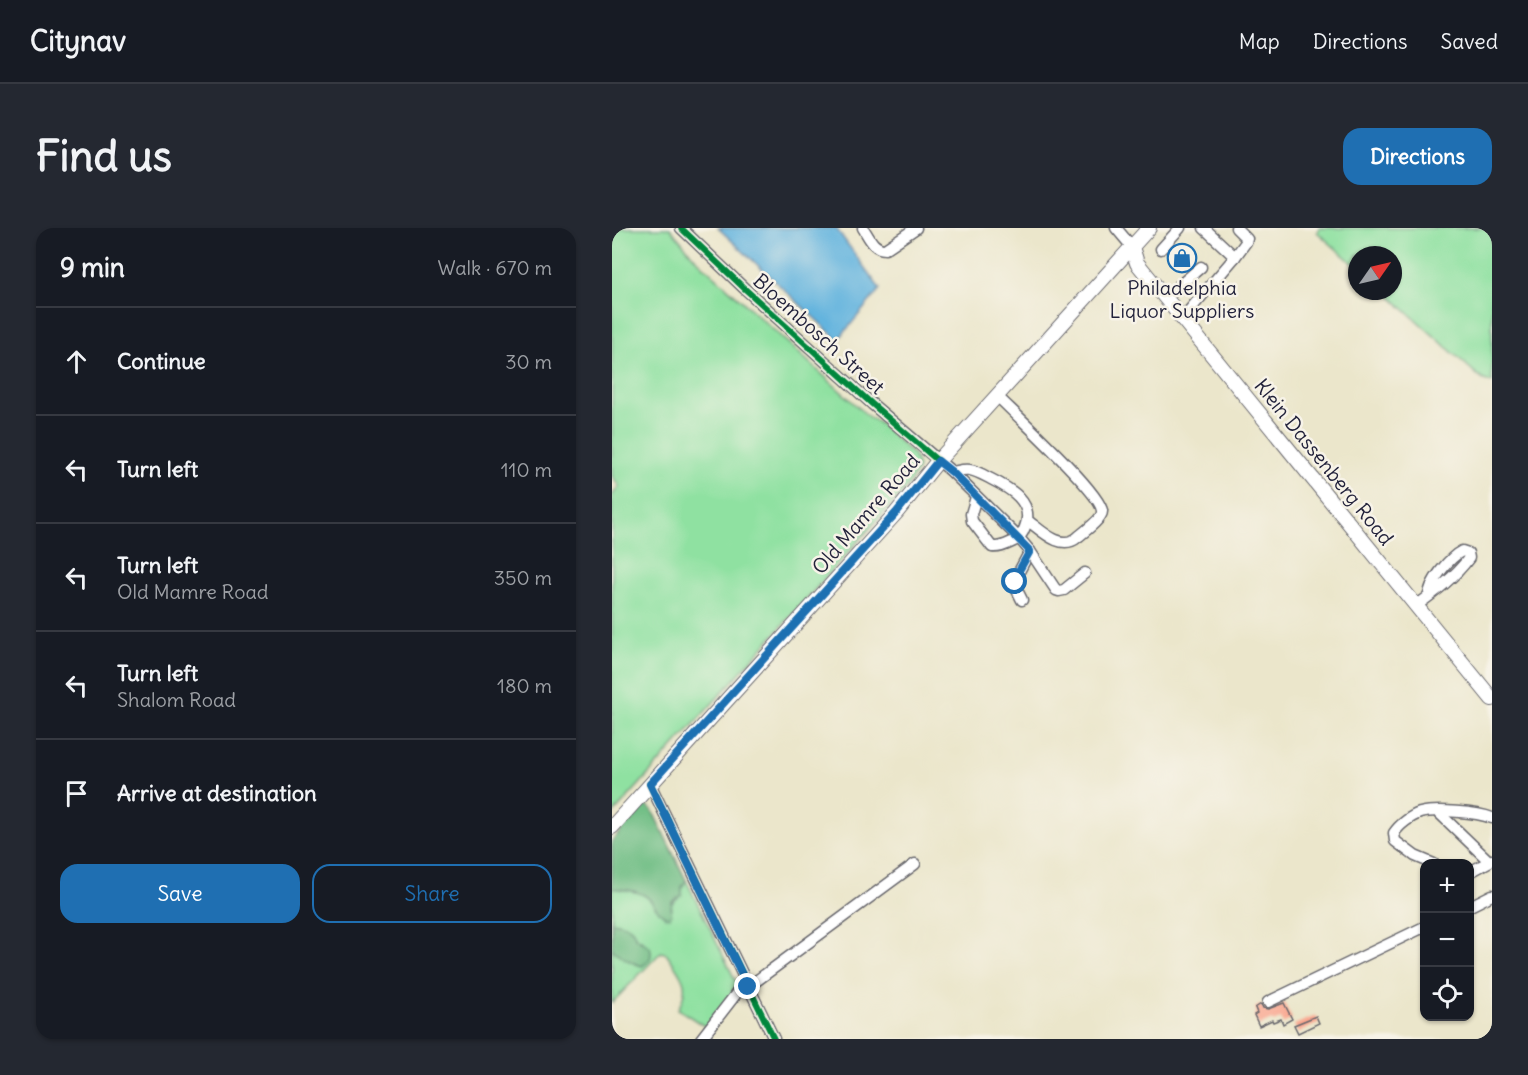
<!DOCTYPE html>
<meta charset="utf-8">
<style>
body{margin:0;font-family:Delius,sans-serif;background:#242831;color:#f1f3f6}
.controls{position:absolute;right:18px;bottom:18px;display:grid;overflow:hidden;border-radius:12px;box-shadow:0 2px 4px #0004}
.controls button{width:54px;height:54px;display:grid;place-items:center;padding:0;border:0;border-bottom:2px solid #363941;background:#171b24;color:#f1f3f6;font:30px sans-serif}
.compass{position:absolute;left:736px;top:18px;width:54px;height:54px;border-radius:50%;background:#171b24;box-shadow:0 2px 4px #0004;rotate:56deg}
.stop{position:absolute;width:18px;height:18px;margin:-14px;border:4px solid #1f6fb2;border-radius:50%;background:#fff}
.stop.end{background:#1f6fb2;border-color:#fff;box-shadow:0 2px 6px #0008}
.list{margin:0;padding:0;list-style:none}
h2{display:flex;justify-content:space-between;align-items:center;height:78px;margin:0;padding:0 24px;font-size:26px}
h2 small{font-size:20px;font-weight:400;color:#9ea1a6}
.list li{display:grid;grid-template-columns:39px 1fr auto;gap:18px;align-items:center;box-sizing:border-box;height:108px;padding:0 24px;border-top:2px solid #363941}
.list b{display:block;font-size:22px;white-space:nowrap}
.list p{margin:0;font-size:20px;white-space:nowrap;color:#9ea1a6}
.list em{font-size:20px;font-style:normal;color:#9ea1a6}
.actions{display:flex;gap:12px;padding:18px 24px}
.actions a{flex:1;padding:14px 0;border:2px solid #1f6fb2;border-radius:18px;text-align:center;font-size:21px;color:#1f6fb2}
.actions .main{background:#1f6fb2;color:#fff}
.icon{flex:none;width:33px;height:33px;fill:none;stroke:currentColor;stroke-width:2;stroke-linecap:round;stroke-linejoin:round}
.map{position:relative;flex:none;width:880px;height:811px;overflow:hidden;border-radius:18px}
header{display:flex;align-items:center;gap:36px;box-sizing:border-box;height:84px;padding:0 30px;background:#171b24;border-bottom:2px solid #363941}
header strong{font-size:28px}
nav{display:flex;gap:33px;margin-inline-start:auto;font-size:21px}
.intro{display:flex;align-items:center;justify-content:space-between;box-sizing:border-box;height:144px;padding:0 36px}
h1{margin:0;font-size:42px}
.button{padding:15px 27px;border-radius:18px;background:#1f6fb2;color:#fff;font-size:21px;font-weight:700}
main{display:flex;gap:36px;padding:0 36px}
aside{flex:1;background:#171b24;border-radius:18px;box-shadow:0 2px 4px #0004}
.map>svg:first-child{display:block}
.green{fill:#8fe1a1;stroke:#58826e;stroke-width:1.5}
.forest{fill:#73bf87;stroke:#4a7061;stroke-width:1.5}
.water{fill:#64b4de;stroke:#436b8c;stroke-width:1.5}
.building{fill:#f9a38b}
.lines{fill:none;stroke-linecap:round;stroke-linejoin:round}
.minor-casing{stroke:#68676d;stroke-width:13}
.major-casing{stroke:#68676d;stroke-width:16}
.minor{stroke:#fff;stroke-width:10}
.major{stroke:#fff;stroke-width:14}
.cycleway-casing{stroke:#f7f3e8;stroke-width:10}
.cycleway{stroke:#00873e;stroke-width:6}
.route{stroke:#1f6fb2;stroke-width:8}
.labels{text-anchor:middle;stroke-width:5;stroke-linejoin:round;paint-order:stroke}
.poi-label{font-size:20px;fill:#22223b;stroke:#f7f3e8}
.street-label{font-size:20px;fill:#22223b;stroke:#f7f3e8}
</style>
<header>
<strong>Citynav</strong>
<nav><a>Map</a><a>Directions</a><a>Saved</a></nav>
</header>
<div class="intro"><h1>Find us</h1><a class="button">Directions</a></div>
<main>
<aside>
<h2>9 min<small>Walk · 670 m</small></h2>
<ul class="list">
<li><svg class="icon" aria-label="ahead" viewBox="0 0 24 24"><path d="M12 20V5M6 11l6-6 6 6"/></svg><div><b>Continue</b></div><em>30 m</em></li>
<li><svg class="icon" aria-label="left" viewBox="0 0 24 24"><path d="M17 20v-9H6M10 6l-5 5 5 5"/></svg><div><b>Turn left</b></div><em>110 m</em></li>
<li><svg class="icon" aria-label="left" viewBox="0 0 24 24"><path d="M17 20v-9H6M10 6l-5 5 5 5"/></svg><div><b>Turn left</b><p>Old Mamre Road</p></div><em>350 m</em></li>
<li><svg class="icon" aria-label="left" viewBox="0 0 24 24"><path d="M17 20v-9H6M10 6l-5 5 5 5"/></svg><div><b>Turn left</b><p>Shalom Road</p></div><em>180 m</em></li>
<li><svg class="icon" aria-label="arrive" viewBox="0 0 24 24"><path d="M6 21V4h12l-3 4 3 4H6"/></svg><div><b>Arrive at destination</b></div></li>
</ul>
<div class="actions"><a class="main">Save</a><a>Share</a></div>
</aside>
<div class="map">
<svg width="880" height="811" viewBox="0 0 880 811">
<rect width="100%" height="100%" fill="#f7f3e8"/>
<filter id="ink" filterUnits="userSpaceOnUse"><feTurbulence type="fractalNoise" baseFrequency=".0167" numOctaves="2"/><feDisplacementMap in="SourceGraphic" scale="12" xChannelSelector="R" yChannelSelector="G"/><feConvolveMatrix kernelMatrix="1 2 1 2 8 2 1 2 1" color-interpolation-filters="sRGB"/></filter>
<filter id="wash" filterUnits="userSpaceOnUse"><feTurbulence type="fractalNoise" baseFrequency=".008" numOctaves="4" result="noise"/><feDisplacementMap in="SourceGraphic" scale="24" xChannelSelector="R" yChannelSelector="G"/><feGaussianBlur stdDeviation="1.35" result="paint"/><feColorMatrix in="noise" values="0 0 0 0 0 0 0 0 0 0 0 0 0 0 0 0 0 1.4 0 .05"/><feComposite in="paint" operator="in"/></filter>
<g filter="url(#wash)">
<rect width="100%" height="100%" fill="#ebe6cb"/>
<!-- green -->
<g class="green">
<path d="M0 0H58L83 30 258 190 266 194 302 227 306 240 296 258 0 587V268L7 258 0 248Z"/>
<path d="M708 0H880V155L870 151 772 63H781V27H745V39L705 4Z"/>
<path d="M74 652 127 760 95 798H92L66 781C80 755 69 748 55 726L49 724 0 775V721L13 731 30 738 37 732 31 713C24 710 24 708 20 702 15 697 7 695 0 694V660L30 665 37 671 53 689 60 681 59 676 66 670Z"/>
</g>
<!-- forest -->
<g class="forest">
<path d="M32 576 40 582 74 652 70 659V667C67 669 62 671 60 674 58 679 61 684 58 689 48 689 43 677 37 671 28 662 12 662 0 660V613Z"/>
<path d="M0 694C9 695 22 698 23 709L38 719C41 728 38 733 30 738 18 735 9 728 0 721Z"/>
</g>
<!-- water -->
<path class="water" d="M106 0H224L268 61 226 112Z"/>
<g id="blocks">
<!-- building -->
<g class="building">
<path d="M672 775 680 791 671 796 669 791 661 794 660 792 647 798 642 787 645 785 643 780 649 776 651 780 656 781Z"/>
<path d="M704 788 707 795 686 805 682 797Z"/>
</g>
</g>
</g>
<g filter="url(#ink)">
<use href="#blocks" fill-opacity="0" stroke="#68676d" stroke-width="1.5"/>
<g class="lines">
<!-- minor casing -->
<g class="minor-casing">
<g id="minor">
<path d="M69 0 133 61 260 176 340 244 407 310 418 323 444 362 447 363 452 362 473 345"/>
<path d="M251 0C257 9 261 21 273 21L304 0"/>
<path d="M504 0 520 19"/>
<path d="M592 0 623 29 634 14 635 11 624 0"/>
<path d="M549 21 568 0"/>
<path d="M553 70 589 39"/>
<path d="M570 91 623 29"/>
<path d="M385 168C402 185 489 265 490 283 491 290 472 304 466 309 449 324 429 302 415 292"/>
<path d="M340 244C346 243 352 241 358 242 365 243 373 248 379 251 397 260 423 274 413 299 411 305 408 310 402 313 395 316 389 320 380 319L360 293 359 286 364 269"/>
<path d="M410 372 403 358V351L418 323"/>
<path d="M804 378C823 364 843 349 857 330L856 325 850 323C838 329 817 354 817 368"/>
<path d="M38 556 162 811"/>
<path d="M826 584 877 633"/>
<path d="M822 636 803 628 783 613 782 605C787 597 799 588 808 585 824 581 865 584 880 590"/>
<path d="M858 644 880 632"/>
<path d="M858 678 880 667"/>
<path d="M136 759 303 636"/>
<path d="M656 774 812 699"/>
<path d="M89 811 134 753"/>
</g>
</g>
<!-- major casing -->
<g class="major-casing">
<g id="major">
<path d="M520 19 525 35 880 471"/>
<path d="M0 599 284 285 326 233 537 0"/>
</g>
</g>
<!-- minor -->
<use href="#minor" class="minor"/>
<!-- major -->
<use href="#major" class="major"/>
<!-- cycleway casing -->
<g class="cycleway-casing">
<g id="cycleway">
<path d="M69 0 133 61 260 176 326 233"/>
<path d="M38 556 162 811"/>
</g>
</g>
<!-- cycleway -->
<use href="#cycleway" class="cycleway"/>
</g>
</g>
<g class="lines" filter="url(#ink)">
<!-- route -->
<path class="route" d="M136 759 38 556 284 285 326 233 340 244 418 323 405 346 403 354"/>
</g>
<!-- icons -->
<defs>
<g id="shop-ring" transform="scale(1.5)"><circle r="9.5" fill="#f7f3e8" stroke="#1f6fb2" stroke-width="1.5"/><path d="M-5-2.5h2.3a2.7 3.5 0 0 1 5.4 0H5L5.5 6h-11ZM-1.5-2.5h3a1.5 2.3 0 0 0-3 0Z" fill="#1f6fb2"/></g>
</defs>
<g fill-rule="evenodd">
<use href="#shop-ring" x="570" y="30"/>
</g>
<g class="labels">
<!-- poi labels -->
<g class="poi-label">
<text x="570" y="67">Philadelphia<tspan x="570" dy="23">Liquor Suppliers</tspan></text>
</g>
<!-- street labels -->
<g class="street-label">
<text transform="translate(207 106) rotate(42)" y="7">Bloembosch Street</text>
<text transform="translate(712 234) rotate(51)" y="7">Klein Dassenberg Road</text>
<text transform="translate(254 286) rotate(-49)" y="7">Old Mamre Road</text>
</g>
</g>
</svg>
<div class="controls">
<button>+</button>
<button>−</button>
<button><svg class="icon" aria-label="locate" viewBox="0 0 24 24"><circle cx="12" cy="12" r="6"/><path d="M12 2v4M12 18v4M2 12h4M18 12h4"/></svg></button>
</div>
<svg class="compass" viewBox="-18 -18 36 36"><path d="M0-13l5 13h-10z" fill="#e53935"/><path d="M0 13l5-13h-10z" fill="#9ea1a6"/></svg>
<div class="stop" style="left:403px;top:354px"></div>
<div class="stop end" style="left:136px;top:759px"></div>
</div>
</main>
